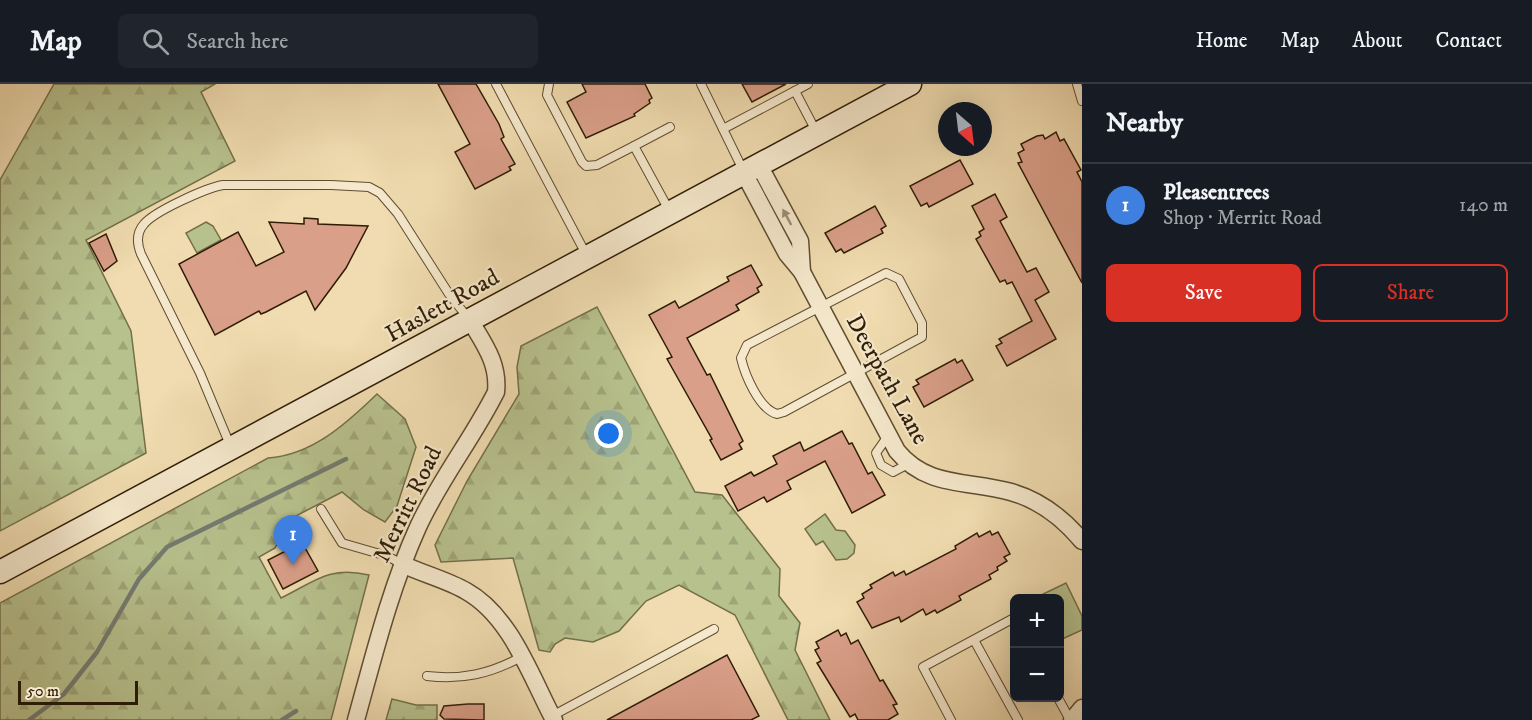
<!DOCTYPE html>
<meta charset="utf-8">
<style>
body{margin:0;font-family:"IM FELL DW Pica",serif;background:#20242c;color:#f1f3f6}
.controls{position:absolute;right:18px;bottom:18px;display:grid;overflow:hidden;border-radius:9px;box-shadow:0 6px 24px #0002}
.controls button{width:54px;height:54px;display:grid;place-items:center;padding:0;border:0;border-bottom:2px solid #363941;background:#171b24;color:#f1f3f6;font:30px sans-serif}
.compass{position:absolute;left:938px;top:18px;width:54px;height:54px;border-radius:50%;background:#171b24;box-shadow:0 6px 24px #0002;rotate:152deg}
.scale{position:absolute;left:18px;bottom:15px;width:120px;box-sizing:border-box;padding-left:6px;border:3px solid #2f1d05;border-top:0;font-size:16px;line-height:21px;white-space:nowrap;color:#2f1d05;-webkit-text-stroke:4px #f5e8cc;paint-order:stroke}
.you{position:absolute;left:609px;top:350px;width:21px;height:21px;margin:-15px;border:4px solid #fff;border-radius:50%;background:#1a73e8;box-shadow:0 0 0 9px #1a73e833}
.badge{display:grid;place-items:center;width:39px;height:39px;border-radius:50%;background:#d93025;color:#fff;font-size:20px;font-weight:700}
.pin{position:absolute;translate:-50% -50px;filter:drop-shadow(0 2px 3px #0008)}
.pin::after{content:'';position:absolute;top:32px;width:21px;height:18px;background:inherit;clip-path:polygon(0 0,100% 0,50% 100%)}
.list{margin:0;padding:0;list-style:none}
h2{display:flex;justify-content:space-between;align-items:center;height:78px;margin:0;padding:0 24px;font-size:26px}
h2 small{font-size:20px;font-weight:400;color:#9ea1a6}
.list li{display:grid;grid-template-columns:39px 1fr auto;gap:18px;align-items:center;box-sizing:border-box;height:84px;padding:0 24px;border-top:2px solid #363941}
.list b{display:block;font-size:22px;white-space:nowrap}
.list p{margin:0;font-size:20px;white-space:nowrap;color:#9ea1a6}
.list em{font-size:20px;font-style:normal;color:#9ea1a6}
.actions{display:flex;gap:12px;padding:18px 24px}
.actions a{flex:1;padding:14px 0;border:2px solid #d93025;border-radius:9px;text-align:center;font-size:21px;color:#d93025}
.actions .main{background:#d93025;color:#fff}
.icon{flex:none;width:33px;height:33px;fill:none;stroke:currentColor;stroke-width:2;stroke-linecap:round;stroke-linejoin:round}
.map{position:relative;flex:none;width:1082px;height:636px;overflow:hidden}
header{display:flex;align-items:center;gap:36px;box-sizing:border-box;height:84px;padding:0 30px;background:#171b24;border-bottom:2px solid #363941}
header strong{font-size:28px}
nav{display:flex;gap:33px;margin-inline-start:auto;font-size:21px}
.search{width:420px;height:54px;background:#20242c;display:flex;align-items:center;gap:15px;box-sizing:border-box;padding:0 21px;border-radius:9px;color:#9ea1a6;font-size:22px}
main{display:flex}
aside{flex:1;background:#171b24}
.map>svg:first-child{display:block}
.forest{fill:url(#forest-firs);stroke:#736f49;stroke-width:1.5}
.park{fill:#b7c18d;stroke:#736f49;stroke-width:1.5}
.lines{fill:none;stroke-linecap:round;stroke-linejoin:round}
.stream{stroke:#737b70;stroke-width:4.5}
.building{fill:#da9f89;stroke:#2f1d05;stroke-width:1.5}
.lane-casing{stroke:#5f4d30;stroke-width:10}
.street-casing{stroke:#5f4d30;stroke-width:19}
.secondary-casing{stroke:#2f1d05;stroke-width:25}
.lane{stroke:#f5e8cc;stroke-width:8}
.street{stroke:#f5e8cc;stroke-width:16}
.secondary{stroke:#f5e8cc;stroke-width:22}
.oneway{fill:#9c8d72}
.labels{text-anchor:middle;stroke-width:4.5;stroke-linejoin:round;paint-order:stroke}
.street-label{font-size:24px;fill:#2f1d05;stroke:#f5e8cc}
</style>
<header>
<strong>Map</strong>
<div class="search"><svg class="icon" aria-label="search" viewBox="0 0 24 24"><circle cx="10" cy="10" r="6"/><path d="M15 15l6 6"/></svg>Search here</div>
<nav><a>Home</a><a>Map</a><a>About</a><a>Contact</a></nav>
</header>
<main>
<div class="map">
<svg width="1082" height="636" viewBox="0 0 1082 636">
<defs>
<pattern id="forest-firs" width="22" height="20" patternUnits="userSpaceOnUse" patternTransform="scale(1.5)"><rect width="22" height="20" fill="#b7c18d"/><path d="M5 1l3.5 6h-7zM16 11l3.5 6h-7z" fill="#9ea578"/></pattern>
</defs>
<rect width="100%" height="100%" fill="#f0dcb0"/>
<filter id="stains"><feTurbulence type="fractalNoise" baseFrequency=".00333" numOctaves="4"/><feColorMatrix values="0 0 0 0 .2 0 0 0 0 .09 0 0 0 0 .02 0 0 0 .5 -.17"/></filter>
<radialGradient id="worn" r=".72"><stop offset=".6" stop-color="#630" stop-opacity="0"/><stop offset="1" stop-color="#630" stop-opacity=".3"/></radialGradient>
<!-- forest -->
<g class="forest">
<path d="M54 0H215L201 8 235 77 86 156 131 247 146 369 0 447V96Z"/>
<path d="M597 223 695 408 722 411 780 485 779 512 800 539 795 566 830 636H788L735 531 679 501 646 517 619 547 593 558 565 554 555 560 550 568 539 566 513 474 441 478 435 461 467 397 519 310 517 283 521 262Z"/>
<path d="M377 310 405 335 416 363 397 422 385 438 364 426 342 408 292 434 275 464 259 473 281 514C316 497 328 482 369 491L331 636H0V519L268 374C312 371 346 340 377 310Z"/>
<path d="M392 615 416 621H437V636H386Z"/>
</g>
<!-- park -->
<g class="park">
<path d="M206 138 213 142 221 156 197 169 186 149Z"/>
<path d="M825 430 836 446 845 447 855 461 854 469 847 475 836 476 823 457 816 461 805 445Z"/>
<path d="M1066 499 1082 532V546L1060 556V514L1039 512Z"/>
</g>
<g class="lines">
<!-- stream -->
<g class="stream">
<path d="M29 636 64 610 97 568 139 495 167 463 346 375"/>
<path d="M282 636 296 627"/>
</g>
</g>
<!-- building -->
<g class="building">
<path d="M438 0H476L499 40 504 53 501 55 515 80 509 83 511 86 475 105 455 68 470 60Z"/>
<path d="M582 0H645L652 14 649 16 650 19 634 30 635 32 586 54 567 18 586 8Z"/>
<path d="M742 0H786L752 18Z"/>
<path d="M1056 48 1060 57 1064 55 1081 86 1077 88 1082 98V199L1018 79 1022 78 1018 69 1024 66 1021 60 1037 52 1043 51 1045 55Z"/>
<path d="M960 76 973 100 929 123 927 119 921 122 910 102Z"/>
<path d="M995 110 1007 133 1000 137 1027 188 1036 184 1049 208 1035 216 1056 255 1007 282 996 262 1002 259 999 255 1032 237 1012 198 1007 200 1005 196 1000 198 976 155 981 152 979 148 984 145 972 122Z"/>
<path d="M875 122 886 142 881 145 883 149 844 169 841 165 836 168 825 149Z"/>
<path d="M304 134 318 135V140L368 142 346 184 315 226 306 207 266 228 261 230 259 227 215 251 179 180 238 148 256 182 284 168 269 138 304 140Z"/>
<path d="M106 150 117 177 104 187 89 159Z"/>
<path d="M751 181 762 201 757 204 759 208 736 221 739 226 687 254 707 291 710 290 743 357 739 360 742 365 721 376 710 356 712 355 667 275 672 273 649 231 675 217 679 224 729 197 727 193Z"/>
<path d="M955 275 957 279 962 276 973 296 924 323 913 303 919 300 916 296Z"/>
<path d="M842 347 849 360 852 359 868 390 872 388 885 411 852 429 825 377 787 397 791 405 767 418 764 413 738 427 725 402 751 388 754 392 777 380 773 372 800 358 804 367Z"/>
<path d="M990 447 992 451 998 448 1010 470 1004 473 1007 477 997 483 998 486 989 491 991 495 959 512 961 516 937 529 935 526 926 531 923 525 901 538 899 533 872 544 857 518 864 514 862 510 872 504 870 501 893 488 895 492 904 487 906 491 956 465 955 462 977 449 979 453Z"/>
<path d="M299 460 300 464 304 462 318 487 283 505 268 476Z"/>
<path d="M838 546 841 552 846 549 851 560 858 556 880 597 883 596 897 620 893 621 898 630 888 636H858L855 630 850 633 817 579 821 577 815 566 819 564 816 558Z"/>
<path d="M727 571 759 632 751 636H607Z"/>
<path d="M468 620H484V636L444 635 440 631 444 622Z"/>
</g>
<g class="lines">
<!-- lane casing -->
<g class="lane-casing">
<g id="lane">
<path d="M496 0 587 172"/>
<path d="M549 0 547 11 582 78 586 82 597 81 634 62 670 128"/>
<path d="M701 0 744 88"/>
<path d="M1077 0 1082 17"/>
<path d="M795 7 817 49"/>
<path d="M723 45 808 0"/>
<path d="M634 62 670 43"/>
<path d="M886 189 899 195 922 239V253L784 328 777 330C759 325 745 291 741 274L747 261Z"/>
<path d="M888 352 876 369 881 381 893 388 908 380"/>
<path d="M230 361 200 289 141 170C137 160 136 149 144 140 155 127 206 104 223 101H331L369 103 380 109 398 130 449 210 468 234"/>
<path d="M321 425 342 459 387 472 402 480"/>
<path d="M974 556 1018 636"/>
<path d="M427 592C462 596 490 590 521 573"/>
<path d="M1058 614 1070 636"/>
<path d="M552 632 714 545"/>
<path d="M951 636 923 583 1014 534"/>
</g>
</g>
<!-- street casing -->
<g class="street-casing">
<g id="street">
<path d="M759 81 800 157 802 188"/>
<path d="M744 89 787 170 802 188 897 367C927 404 968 396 1011 408 1039 416 1063 434 1082 457"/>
<path d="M402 480C423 490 447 496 466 507 511 532 531 593 554 636"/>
<path d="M356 636C374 571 390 505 418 443 440 395 473 354 496 308 499 279 484 260 470 236"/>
<path d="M1072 636 1082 624"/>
</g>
</g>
<!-- secondary casing -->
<g class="secondary-casing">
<path id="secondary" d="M0 488 910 0"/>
</g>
<!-- lane -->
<use href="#lane" class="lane"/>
<!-- street -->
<use href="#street" class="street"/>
<!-- secondary -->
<use href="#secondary" class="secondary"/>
</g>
<!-- one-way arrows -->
<defs><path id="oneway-solid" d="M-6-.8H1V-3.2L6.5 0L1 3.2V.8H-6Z" transform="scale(1.5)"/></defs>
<use class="oneway" href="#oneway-solid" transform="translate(787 133) rotate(-118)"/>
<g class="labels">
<!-- street labels -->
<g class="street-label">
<text transform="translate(442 221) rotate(-29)" y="8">Haslett Road</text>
<text transform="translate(888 295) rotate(61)" y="8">Deerpath Lane</text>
<text transform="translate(407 420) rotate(-64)" y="8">Merritt Road</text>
</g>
</g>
<rect width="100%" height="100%" filter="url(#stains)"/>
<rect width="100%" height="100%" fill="url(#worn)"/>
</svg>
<div class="controls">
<button>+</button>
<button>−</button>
</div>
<svg class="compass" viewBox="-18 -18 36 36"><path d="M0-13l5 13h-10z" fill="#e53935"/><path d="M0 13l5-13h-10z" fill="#9ea1a6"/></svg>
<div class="scale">50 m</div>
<div class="you"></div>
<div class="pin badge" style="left:293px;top:481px;background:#3f7fe0">1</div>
</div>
<aside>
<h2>Nearby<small></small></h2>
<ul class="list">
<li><span class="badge" style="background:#3f7fe0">1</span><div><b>Pleasentrees</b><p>Shop · Merritt Road</p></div><em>140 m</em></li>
</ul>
<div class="actions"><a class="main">Save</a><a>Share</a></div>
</aside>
</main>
